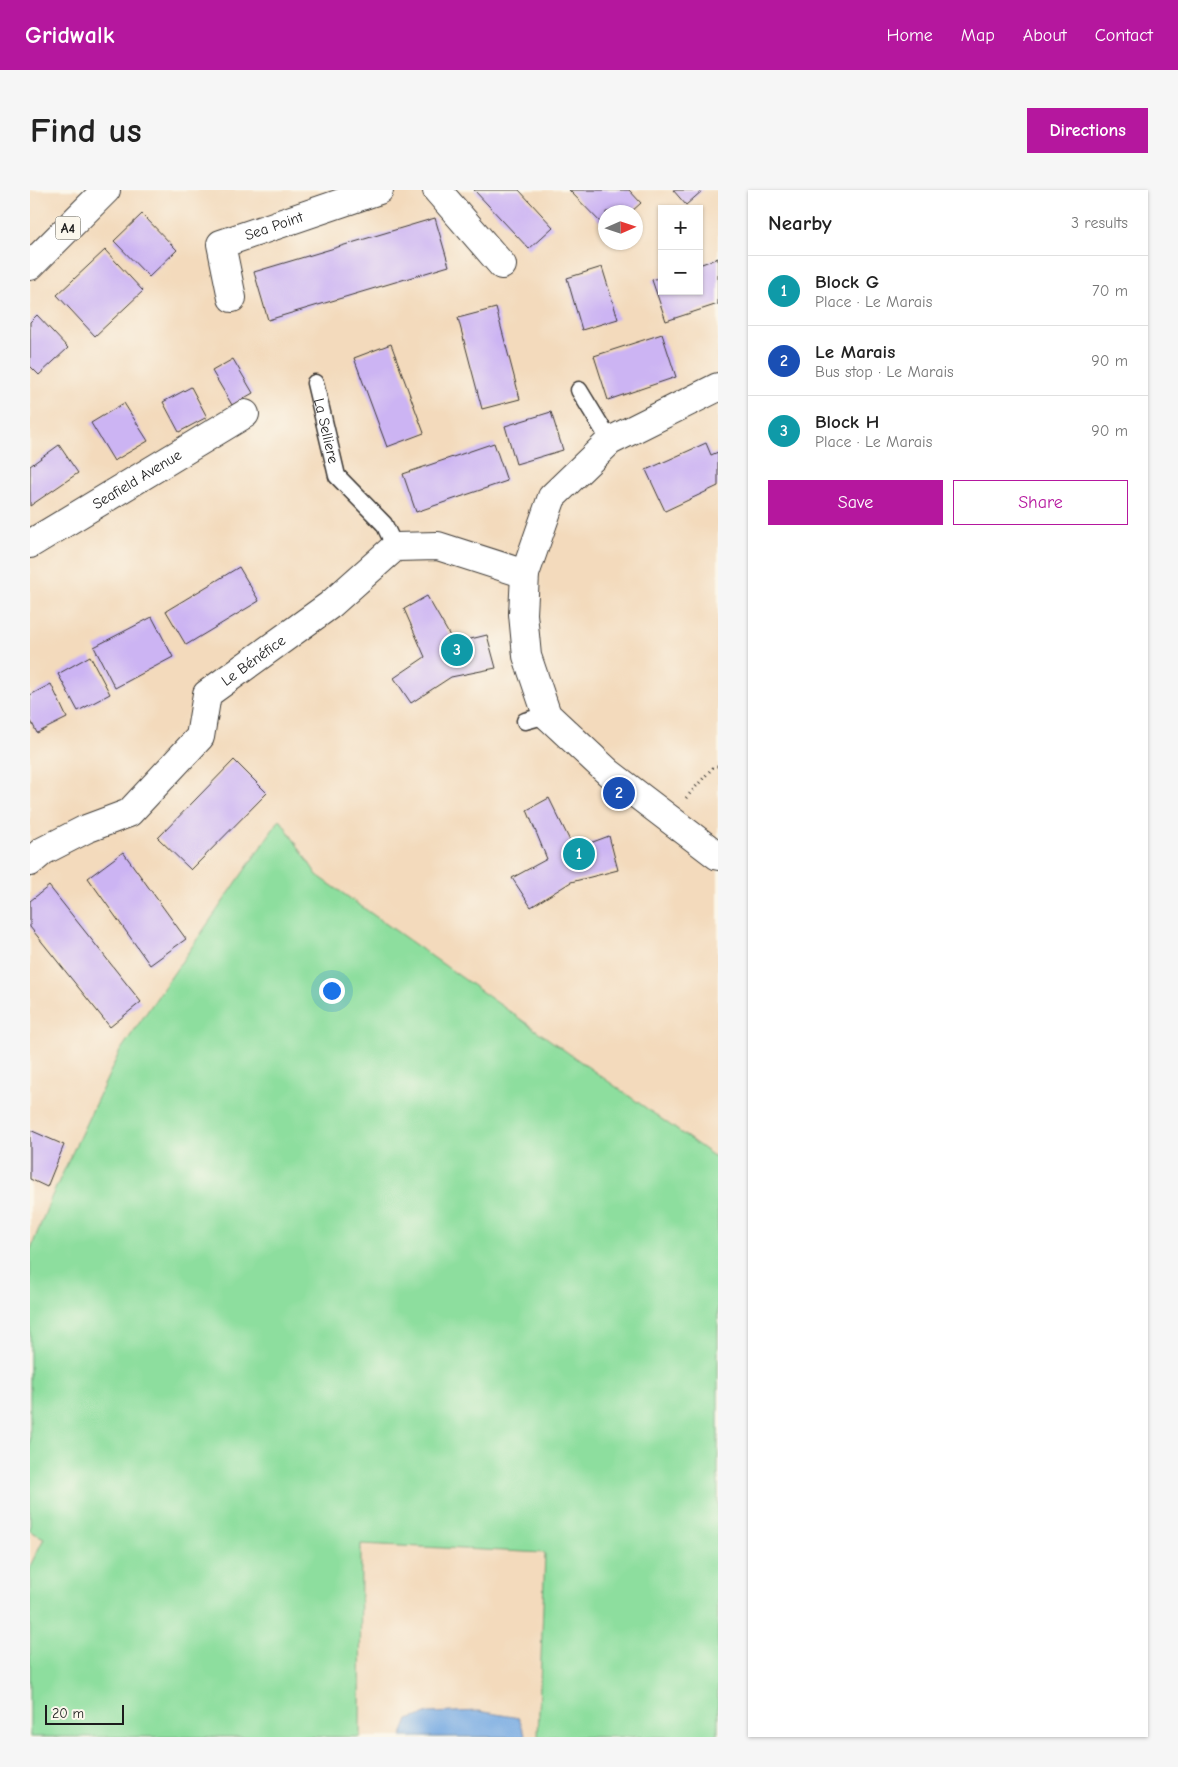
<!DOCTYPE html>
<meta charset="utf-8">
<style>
body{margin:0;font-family:"Comic Neue",sans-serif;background:#f6f6f6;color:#222}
.controls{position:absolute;right:15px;top:15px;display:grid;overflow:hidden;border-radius:0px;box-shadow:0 1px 4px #0004}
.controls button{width:45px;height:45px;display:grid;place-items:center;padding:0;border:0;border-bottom:1px solid #e0e0e0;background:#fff;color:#222;font:25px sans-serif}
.compass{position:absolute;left:568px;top:15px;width:45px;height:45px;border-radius:50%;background:#fff;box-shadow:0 1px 4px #0004;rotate:87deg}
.scale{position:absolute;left:15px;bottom:12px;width:79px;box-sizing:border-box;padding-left:5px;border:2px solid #1c1c1c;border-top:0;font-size:14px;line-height:18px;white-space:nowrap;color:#1c1c1c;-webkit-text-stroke:4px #fbf7ec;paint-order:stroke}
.you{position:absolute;left:301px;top:800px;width:18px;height:18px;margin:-12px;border:4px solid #fff;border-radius:50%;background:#1a73e8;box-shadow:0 0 0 8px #1a73e833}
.badge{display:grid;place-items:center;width:32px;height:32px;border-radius:50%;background:#b5179e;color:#fff;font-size:16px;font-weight:700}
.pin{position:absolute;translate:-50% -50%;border:2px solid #fff;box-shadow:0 1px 5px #0006}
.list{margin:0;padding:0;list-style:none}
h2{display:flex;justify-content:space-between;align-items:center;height:65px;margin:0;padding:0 20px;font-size:21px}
h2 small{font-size:16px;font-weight:400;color:#767676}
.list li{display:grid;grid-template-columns:32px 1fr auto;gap:15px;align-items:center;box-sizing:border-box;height:70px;padding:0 20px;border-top:1px solid #e0e0e0}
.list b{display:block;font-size:19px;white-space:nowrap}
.list p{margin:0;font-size:16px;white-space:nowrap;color:#767676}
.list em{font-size:16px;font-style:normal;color:#767676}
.actions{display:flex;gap:10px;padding:15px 20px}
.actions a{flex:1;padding:11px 0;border:1px solid #b5179e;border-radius:0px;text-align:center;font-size:18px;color:#b5179e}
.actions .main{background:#b5179e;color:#fff}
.map{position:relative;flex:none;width:688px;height:1547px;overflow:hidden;border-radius:0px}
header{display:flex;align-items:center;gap:30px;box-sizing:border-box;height:70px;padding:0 25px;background:#b5179e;color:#fff}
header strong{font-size:24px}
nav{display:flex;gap:28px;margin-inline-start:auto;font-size:18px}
.intro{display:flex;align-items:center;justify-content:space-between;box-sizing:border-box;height:120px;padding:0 30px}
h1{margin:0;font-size:35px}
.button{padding:12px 22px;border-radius:0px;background:#b5179e;color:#fff;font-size:18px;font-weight:700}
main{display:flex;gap:30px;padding:0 30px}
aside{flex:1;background:#fff;border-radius:0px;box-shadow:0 1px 4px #0004}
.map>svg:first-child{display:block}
.green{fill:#8dde9e;stroke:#547d5d}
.water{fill:#75a9e2;stroke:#48627f}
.building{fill:#ccb4f3}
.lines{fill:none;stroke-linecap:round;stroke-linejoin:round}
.service-casing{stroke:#3c3834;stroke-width:19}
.minor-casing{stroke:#3c3834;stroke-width:30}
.primary-casing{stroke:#3c3834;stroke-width:30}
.path{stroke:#3c3834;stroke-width:3;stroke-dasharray:1 4;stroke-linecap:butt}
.service{stroke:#fff;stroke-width:16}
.minor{stroke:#fff;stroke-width:28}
.primary{stroke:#fff;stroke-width:28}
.labels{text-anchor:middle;stroke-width:4.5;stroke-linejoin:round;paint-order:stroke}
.shield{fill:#fbf7ec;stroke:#5f5e5a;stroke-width:1}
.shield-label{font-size:14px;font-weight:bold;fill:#1c1c1c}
.street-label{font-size:15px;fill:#1c1c1c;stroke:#fbf7ec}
</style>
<header>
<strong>Gridwalk</strong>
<nav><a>Home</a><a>Map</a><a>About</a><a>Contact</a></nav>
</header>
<div class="intro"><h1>Find us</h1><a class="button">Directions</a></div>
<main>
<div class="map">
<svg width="688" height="1547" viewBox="0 0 688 1547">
<rect width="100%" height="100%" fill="#fbf7ec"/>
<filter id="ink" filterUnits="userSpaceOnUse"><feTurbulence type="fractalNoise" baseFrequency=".02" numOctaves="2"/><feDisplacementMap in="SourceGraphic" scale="10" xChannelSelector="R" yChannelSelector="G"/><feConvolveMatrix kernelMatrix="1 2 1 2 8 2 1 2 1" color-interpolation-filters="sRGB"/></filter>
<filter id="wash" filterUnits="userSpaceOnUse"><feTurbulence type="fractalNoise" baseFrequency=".0096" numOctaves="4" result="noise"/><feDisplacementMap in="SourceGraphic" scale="20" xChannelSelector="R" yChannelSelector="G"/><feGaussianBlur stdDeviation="1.12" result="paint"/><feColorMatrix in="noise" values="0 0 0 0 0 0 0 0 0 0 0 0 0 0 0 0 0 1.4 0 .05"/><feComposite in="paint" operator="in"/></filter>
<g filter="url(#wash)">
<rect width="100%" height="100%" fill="#f3dabc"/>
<!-- green -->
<path class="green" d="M250 629 287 685 688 969V1547H508L515 1363 331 1354 330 1547H0V1376L14 1348 0 1341V1061L21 1008 90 861Z"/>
<!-- water -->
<path class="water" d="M449 1521 489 1528 496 1547H371L378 1530 398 1523Z"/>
<g id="blocks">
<!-- building -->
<g class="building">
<path d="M444 0H489L523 37 499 59Z"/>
<path d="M539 0H599L611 13 601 22H576V38Z"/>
<path d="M643 0H673L656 15Z"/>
<path d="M112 24 147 60 119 87 84 51Z"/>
<path d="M405 28 419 76 238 130 224 82Z"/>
<path d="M75 60 113 101 65 146 27 105Z"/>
<path d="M688 68V114L636 131 622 90 632 87V101H669V75Z"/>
<path d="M572 77 588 129 552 140 537 88Z"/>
<path d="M466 118 490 209 452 219 428 128Z"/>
<path d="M7 125 38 158 9 185 0 176V132Z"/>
<path d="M632 144 646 187 578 210 564 166Z"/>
<path d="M361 154 394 243 357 257 324 168Z"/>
<path d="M203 169 223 203 202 215 182 181Z"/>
<path d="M161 197 177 227 149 242 133 212Z"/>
<path d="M94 213 118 251 84 271 61 233Z"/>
<path d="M521 222 533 260 486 274 475 236Z"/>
<path d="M464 253 477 291 386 322 373 284Z"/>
<path d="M676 253 681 265 688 262V296L635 321 616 280Z"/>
<path d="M29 255 48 283 0 316V276Z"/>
<path d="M209 377 229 411 156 455 136 421Z"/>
<path d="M397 406 424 453 457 445 466 478 421 487 381 513 364 488 395 467 374 419Z"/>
<path d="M122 427 143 467 85 498 64 457Z"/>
<path d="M60 466 80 504 48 521 28 484Z"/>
<path d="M21 494 37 528 7 543 0 529V505Z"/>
<path d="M204 570 237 603 161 680 128 648Z"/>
<path d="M519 608 544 659 579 646 588 680 541 692 501 717 482 688 517 669 497 620Z"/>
<path d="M93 662 156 749 120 775 58 688Z"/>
<path d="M19 696 111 812 80 837 0 737V711Z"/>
<path d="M0 940 34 955 17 997 0 989Z"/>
</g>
</g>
</g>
<g filter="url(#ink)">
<use href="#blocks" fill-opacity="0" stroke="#3c3834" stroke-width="1"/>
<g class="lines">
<!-- service casing -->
<g class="service-casing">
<g id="service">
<path id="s1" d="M285 193 307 286 354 334 365 357"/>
<path d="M549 200 580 251"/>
<path d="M495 531 517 525"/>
</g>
</g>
<!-- minor casing -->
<g class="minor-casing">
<g id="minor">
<path d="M407 0 472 75"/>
<path id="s2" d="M202 108 191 54 349 0"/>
<path d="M688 197 580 251 522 307 495 384 493 424 497 466 517 525 579 583 688 666"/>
<path id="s3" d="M0 354 215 224"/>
<path id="s4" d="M0 672 13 661 56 639 99 623 170 547 177 504 300 415 365 357 408 356 495 384"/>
</g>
</g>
<!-- primary casing -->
<g class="primary-casing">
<path id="primary" d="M0 76 76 0"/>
</g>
<!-- path -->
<path class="path" d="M656 608 684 576H688"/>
<!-- service -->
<use href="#service" class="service"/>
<!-- minor -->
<use href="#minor" class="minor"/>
<!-- primary -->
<use href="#primary" class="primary"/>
</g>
</g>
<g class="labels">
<!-- shield labels -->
<rect class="shield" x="25.5" y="26.5" width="25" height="23" rx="4"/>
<g class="shield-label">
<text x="38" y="43">A4</text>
</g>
<!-- street labels -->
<g class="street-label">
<text dy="5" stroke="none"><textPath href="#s2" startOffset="111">Sea Point</textPath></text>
<text dy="5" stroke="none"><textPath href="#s1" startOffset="49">La Selliere</textPath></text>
<text dy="5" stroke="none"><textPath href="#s3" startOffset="125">Seafield Avenue</textPath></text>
<text dy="5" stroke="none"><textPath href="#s4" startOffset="316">Le Bénéfice</textPath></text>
</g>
</g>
</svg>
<div class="controls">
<button>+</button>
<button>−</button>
</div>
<svg class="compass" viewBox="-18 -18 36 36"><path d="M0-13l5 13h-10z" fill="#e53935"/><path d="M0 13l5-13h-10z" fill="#767676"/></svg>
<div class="scale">20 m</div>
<div class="you"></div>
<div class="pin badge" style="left:549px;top:664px;background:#0f9aa8">1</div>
<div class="pin badge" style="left:589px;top:603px;background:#1a4fb4">2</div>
<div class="pin badge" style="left:427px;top:460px;background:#0f9aa8">3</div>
</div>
<aside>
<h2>Nearby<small>3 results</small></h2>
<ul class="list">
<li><span class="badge" style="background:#0f9aa8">1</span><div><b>Block G</b><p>Place · Le Marais</p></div><em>70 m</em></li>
<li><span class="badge" style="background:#1a4fb4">2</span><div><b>Le Marais</b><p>Bus stop · Le Marais</p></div><em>90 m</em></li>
<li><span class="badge" style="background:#0f9aa8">3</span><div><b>Block H</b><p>Place · Le Marais</p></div><em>90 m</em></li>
</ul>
<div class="actions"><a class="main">Save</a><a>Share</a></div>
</aside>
</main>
